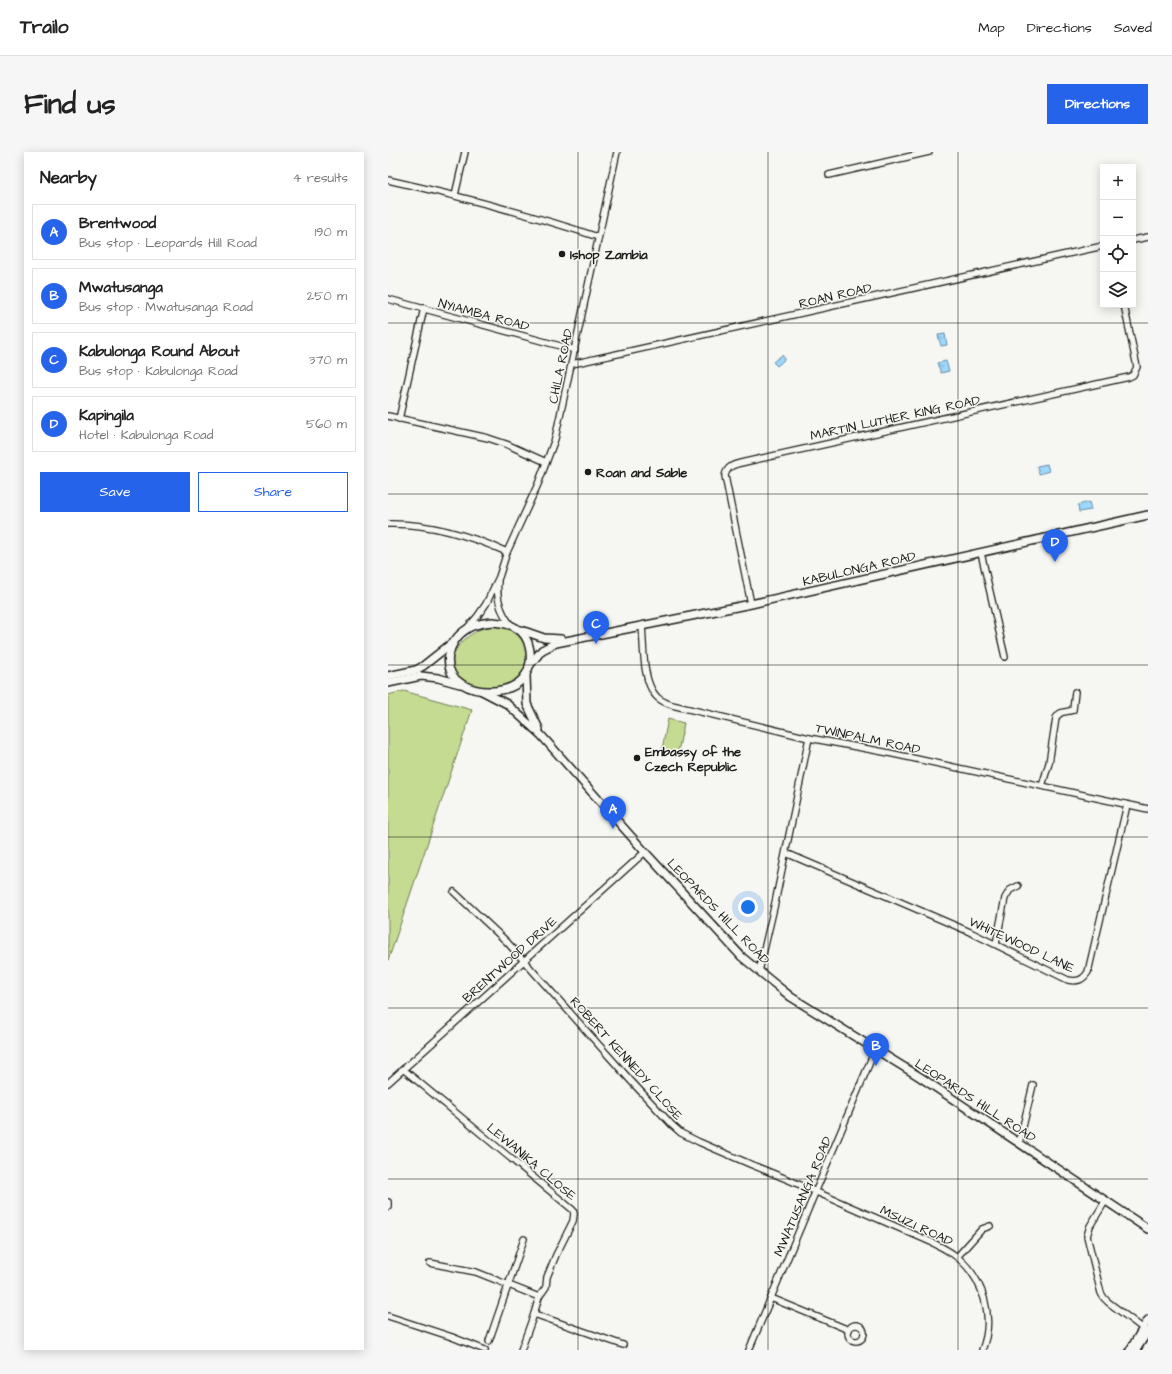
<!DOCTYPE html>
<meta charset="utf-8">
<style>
body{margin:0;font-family:"Architects Daughter",sans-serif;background:#f6f6f6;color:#222}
.controls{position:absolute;right:12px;top:12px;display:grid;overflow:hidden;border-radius:0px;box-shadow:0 2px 10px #0003}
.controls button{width:36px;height:36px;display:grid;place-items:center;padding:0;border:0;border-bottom:1px solid #e0e0e0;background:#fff;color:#222;font:20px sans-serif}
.you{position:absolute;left:360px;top:755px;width:14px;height:14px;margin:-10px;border:3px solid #fff;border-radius:50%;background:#1a73e8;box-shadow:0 0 0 6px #1a73e833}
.badge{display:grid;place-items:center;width:26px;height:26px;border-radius:50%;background:#2563eb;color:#fff;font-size:13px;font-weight:700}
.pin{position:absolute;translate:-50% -33px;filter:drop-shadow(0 1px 2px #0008)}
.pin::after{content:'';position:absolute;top:21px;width:14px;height:12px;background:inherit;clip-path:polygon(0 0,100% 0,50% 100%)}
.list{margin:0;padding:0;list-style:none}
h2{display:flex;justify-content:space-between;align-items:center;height:52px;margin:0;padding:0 16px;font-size:17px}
h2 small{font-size:13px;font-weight:400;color:#767676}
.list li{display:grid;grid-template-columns:26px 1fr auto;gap:12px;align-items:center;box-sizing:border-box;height:56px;margin:0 8px 8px;padding:0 8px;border:1px solid #e0e0e0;border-radius:0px}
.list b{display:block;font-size:15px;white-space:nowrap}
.list p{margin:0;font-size:13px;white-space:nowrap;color:#767676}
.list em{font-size:13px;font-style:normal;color:#767676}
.actions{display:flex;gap:8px;padding:12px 16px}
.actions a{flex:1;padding:9px 0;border:1px solid #2563eb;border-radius:0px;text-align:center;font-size:14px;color:#2563eb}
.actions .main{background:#2563eb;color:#fff}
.icon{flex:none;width:22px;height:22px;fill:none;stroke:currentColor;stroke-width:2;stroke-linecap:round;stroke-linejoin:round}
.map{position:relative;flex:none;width:760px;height:1198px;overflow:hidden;border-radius:0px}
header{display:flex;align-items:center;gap:24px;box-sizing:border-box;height:56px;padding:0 20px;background:#fff;border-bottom:1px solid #e0e0e0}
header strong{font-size:19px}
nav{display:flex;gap:22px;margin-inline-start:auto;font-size:14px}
.intro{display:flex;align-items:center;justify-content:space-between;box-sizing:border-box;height:96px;padding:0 24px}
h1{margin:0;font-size:28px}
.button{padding:10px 18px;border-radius:0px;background:#2563eb;color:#fff;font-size:14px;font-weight:700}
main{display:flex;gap:24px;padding:0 24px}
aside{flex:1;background:#fff;border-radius:0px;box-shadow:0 2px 10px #0003}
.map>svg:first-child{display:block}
.green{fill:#c4db91;stroke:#707c56}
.water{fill:url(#water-ripples);stroke:#698ca3}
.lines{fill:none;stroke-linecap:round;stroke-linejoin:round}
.minor-casing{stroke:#1c1c1c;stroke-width:8}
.major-casing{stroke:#1c1c1c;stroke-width:10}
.minor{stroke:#f6f6f2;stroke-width:5.5}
.major{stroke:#f6f6f2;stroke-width:7}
.grid{fill:none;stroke:#1c1c1c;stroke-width:1;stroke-opacity:0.55}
.poi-dot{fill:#1c1c1c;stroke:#f6f6f2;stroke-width:1.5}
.labels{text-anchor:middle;stroke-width:3;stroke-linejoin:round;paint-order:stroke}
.poi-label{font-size:13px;font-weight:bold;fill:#1c1c1c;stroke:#f6f6f2;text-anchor:start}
.street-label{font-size:13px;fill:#1c1c1c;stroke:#f6f6f2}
</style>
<header>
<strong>Trailo</strong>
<nav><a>Map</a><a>Directions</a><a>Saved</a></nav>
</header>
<div class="intro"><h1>Find us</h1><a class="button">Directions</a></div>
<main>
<aside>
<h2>Nearby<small>4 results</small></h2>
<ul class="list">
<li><span class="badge">A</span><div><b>Brentwood</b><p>Bus stop · Leopards Hill Road</p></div><em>190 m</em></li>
<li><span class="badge">B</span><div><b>Mwatusanga</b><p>Bus stop · Mwatusanga Road</p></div><em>250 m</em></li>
<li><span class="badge">C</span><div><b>Kabulonga Round About</b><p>Bus stop · Kabulonga Road</p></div><em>370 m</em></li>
<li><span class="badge">D</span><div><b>Kapingila</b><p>Hotel · Kabulonga Road</p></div><em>560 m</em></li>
</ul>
<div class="actions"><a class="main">Save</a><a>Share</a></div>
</aside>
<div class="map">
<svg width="760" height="1198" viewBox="0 0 760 1198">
<defs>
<pattern id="water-ripples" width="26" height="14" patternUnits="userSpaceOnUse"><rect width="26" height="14" fill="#9cd7fd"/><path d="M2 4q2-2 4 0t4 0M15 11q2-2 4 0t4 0" fill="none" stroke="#86b8d8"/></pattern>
</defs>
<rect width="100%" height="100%" fill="#f6f6f2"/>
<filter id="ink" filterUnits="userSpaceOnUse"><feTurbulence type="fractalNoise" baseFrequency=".025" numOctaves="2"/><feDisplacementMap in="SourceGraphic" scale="8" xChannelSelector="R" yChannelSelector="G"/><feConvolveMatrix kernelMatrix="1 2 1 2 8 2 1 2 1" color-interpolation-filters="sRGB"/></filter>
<g filter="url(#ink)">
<!-- green -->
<g class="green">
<path d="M113 473C145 480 149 520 118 533 113 535 106 535 100 535 94 535 87 534 82 532 48 520 66 491 89 479 96 475 104 474 113 473Z"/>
<path d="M16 539 84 558 0 809V543Z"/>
<path d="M280 567 296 571 290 600 274 597Z"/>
</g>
<!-- water -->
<g class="water">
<path d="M557 182 559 193 553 194 550 183Z"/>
<path d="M394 203 397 207 389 214 385 210Z"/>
<path d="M558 209 561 219 553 221 549 211Z"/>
<path d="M659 312 661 319 651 322 649 314Z"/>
<path d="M701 350 703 358 691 360 690 353Z"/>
</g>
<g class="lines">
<!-- minor casing -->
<g class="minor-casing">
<g id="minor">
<path d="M441 23 541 0"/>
<path d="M0 28C71 44 141 62 210 85"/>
<path d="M67 43 77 0"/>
<path d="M745 88 760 85"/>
<path d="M0 147 187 198"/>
<path d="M184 212 715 94"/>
<path d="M0 264 100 286 118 292 158 310"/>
<path d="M11 267 36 156"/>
<path d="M0 372C42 371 81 383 119 400"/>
<path d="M593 401 617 505"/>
<path d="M110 430C108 446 112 459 122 472"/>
<path d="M363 452 337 324C339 313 348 312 357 310L741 225 745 223 749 215 736 153"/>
<path d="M254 474C256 495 254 528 268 544 272 549 278 551 284 553L421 586 496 600 760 657"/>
<path d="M80 475 89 465 98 452 111 425 119 400 150 332 167 287 229 0"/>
<path d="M654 634 661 611 668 566C672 558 678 561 685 558L687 540"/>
<path d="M398 701 582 780 680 828C690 830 695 828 700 820L739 653"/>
<path d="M66 740 119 790 243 929 284 973 293 981 311 990 362 1012 401 1028 534 1086C546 1091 559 1097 569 1105 596 1127 607 1166 594 1198"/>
<path d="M608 792 617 746 622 738 630 734"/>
<path d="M371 819 387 751 421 586"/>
<path d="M15 917 185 1058 186 1062 185 1069 168 1103 159 1125 158 1135 151 1145 146 1162 133 1198"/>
<path d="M0 931 257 700"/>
<path d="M631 991 645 933"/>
<path d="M718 1048 702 1074 699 1084 713 1141 716 1146 720 1150 757 1178"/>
<path d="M0 1050V1055"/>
<path d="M569 1105 594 1077 602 1074"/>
<path d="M42 1111 88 1120 151 1145"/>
<path d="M383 1146 461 1178"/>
<path d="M146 1162 235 1193"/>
<path d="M0 1164 64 1185 97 1198"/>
<circle cx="468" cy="1181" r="8"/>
<path d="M101 1189 136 1087"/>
<path d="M361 1198 487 898"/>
</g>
</g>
<!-- major casing -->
<g class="major-casing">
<g id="major">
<path d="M105 470C113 471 121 471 128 476 143 484 146 508 138 522 127 542 92 543 74 532 52 519 59 489 79 477 86 472 96 471 105 470Z"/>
<path d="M133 478 156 486 173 487"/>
<path d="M141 514 154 498 168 491 363 452 760 363"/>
<path d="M138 523 139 552 151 577"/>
<path d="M0 524 28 518 35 514 64 491"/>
<path d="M0 531 33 524 50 526 72 532"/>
<path d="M94 539 119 552 153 583 257 700 354 805 382 828 403 845 532 925 760 1077"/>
<path d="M742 1198 760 1168"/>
<path d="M748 1198 760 1179"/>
</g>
</g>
<!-- minor -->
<use href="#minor" class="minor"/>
<!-- major -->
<use href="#major" class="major"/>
</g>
</g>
<!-- grid -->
<path class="grid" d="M190 0V1198M380 0V1198M570 0V1198M0 171H760M0 342H760M0 513H760M0 685H760M0 856H760M0 1027H760"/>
<!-- markers -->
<g class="poi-dot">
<circle cx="174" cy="102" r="4"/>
<circle cx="200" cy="320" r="4"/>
<circle cx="249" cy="606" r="4"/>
</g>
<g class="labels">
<!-- poi labels -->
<g class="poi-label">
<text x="182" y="107">Ishop Zambia</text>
<text x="208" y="325">Roan and Sable</text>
<text x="257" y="604">Embassy of the<tspan x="257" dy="15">Czech Republic</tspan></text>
</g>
<!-- street labels -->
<g class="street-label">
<text transform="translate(447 143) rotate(-13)" y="5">ROAN ROAD</text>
<text transform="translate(96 162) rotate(15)" y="5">NYIAMBA ROAD</text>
<text transform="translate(172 214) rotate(-78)" y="5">CHILA ROAD</text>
<text transform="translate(507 265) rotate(-12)" y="5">MARTIN LUTHER KING ROAD</text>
<text transform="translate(471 416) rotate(-13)" y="5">KABULONGA ROAD</text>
<text transform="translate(480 586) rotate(12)" y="5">TWINPALM ROAD</text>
<text transform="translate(331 759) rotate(46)" y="5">LEOPARDS HILL ROAD</text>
<text transform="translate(634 792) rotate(25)" y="5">WHITEWOOD LANE</text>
<text transform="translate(121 807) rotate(-42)" y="5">BRENTWOOD DRIVE</text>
<text transform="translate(239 906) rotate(48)" y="5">ROBERT KENNEDY CLOSE</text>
<text transform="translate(588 948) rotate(33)" y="5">LEOPARDS HILL ROAD</text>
<text transform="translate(144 1009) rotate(40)" y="5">LEWANIKA CLOSE</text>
<text transform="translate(414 1044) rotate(-67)" y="5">MWATUSANGA ROAD</text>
<text transform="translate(529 1073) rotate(25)" y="5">MSUZI ROAD</text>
</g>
</g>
</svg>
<div class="controls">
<button>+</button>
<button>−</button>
<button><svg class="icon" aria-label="locate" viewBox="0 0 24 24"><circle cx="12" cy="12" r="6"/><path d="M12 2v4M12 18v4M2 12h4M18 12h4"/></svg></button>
<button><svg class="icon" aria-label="layers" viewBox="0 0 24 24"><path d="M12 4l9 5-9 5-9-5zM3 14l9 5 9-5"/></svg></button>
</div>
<div class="you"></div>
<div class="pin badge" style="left:225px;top:677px">A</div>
<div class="pin badge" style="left:488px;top:914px">B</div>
<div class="pin badge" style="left:208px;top:492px">C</div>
<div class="pin badge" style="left:667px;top:410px">D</div>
</div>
</main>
